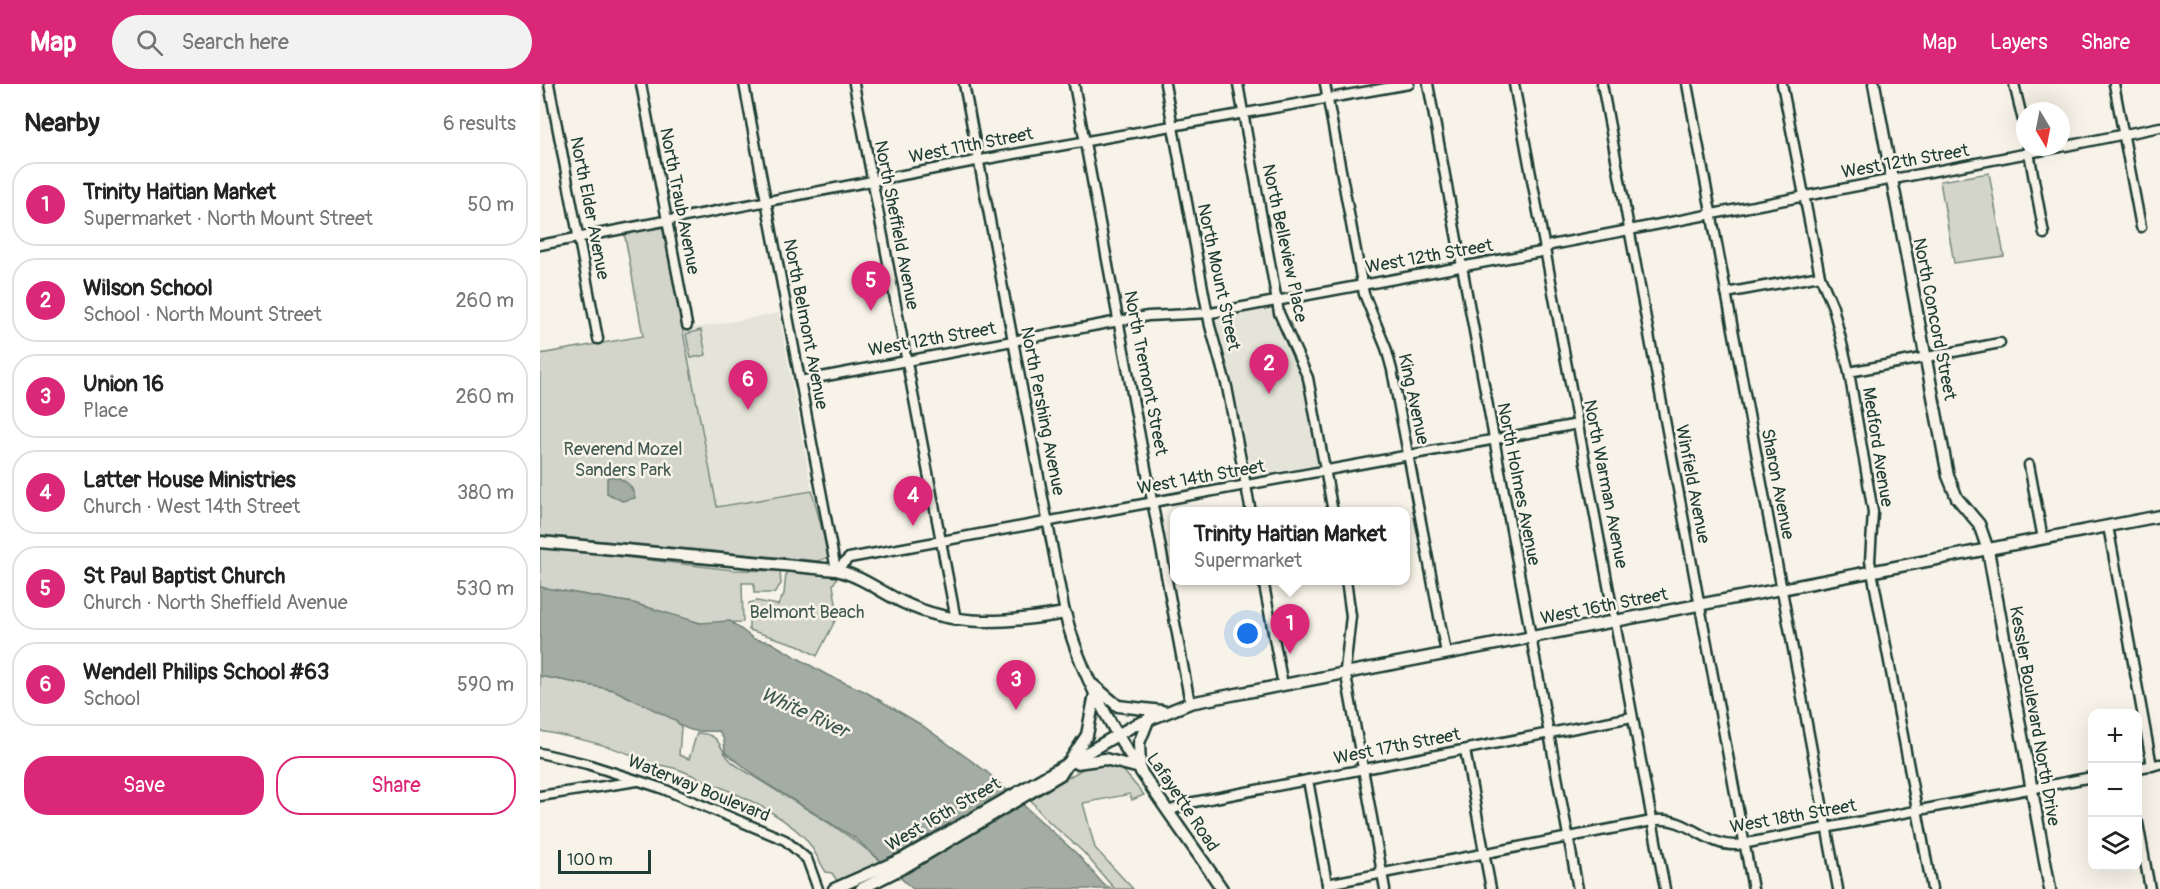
<!DOCTYPE html>
<meta charset="utf-8">
<style>
body{margin:0;font-family:Pangolin,sans-serif;background:#f2f2f2;color:#222}
.controls{position:absolute;right:18px;bottom:18px;display:grid;overflow:hidden;border-radius:12px;box-shadow:0 6px 24px #0002}
.controls button{width:54px;height:54px;display:grid;place-items:center;padding:0;border:0;border-bottom:2px solid #e0e0e0;background:#fff;color:#222;font:30px sans-serif}
.compass{position:absolute;left:1476px;top:18px;width:54px;height:54px;border-radius:50%;background:#fff;box-shadow:0 6px 24px #0002;rotate:170deg}
.scale{position:absolute;left:18px;bottom:15px;width:93px;box-sizing:border-box;padding-left:6px;border:3px solid #1f3d34;border-top:0;font-size:16px;line-height:21px;white-space:nowrap;color:#1f3d34;-webkit-text-stroke:4px #f7f3e8;paint-order:stroke}
.you{position:absolute;left:708px;top:550px;width:21px;height:21px;margin:-15px;border:4px solid #fff;border-radius:50%;background:#1a73e8;box-shadow:0 0 0 9px #1a73e833}
.badge{display:grid;place-items:center;width:39px;height:39px;border-radius:50%;background:#db2777;color:#fff;font-size:20px;font-weight:700}
.pin{position:absolute;translate:-50% -50px;filter:drop-shadow(0 2px 3px #0008)}
.pin::after{content:'';position:absolute;top:32px;width:21px;height:18px;background:inherit;clip-path:polygon(0 0,100% 0,50% 100%)}
.popup{position:absolute;left:630px;top:423px;width:240px;height:78px;box-sizing:border-box;display:grid;place-content:center;border-radius:12px;background:#fff;filter:drop-shadow(0 2px 4px #0005);font-size:20px;white-space:nowrap;color:#767676}
.popup b{font-size:22px;color:#222}
.popup::after{content:'';position:absolute;left:50%;top:100%;margin-left:-12px;border:12px solid transparent;border-top-color:#fff}
.list{margin:0;padding:0;list-style:none}
h2{display:flex;justify-content:space-between;align-items:center;height:78px;margin:0;padding:0 24px;font-size:26px}
h2 small{font-size:20px;font-weight:400;color:#767676}
.list li{display:grid;grid-template-columns:39px 1fr auto;gap:18px;align-items:center;box-sizing:border-box;height:84px;margin:0 12px 12px;padding:0 12px;border:2px solid #e0e0e0;border-radius:24px}
.list b{display:block;font-size:22px;white-space:nowrap}
.list p{margin:0;font-size:20px;white-space:nowrap;color:#767676}
.list em{font-size:20px;font-style:normal;color:#767676}
.actions{display:flex;gap:12px;padding:18px 24px}
.actions a{flex:1;padding:14px 0;border:2px solid #db2777;border-radius:24px;text-align:center;font-size:21px;color:#db2777}
.actions .main{background:#db2777;color:#fff}
.icon{flex:none;width:33px;height:33px;fill:none;stroke:currentColor;stroke-width:2;stroke-linecap:round;stroke-linejoin:round}
.map{position:relative;flex:none;width:1620px;height:805px;overflow:hidden}
header{display:flex;align-items:center;gap:36px;box-sizing:border-box;height:84px;padding:0 30px;background:#db2777;color:#fff}
header strong{font-size:28px}
nav{display:flex;gap:33px;margin-inline-start:auto;font-size:21px}
.search{width:420px;height:54px;background:#f2f2f2;display:flex;align-items:center;gap:15px;box-sizing:border-box;padding:0 21px;border-radius:33px;color:#767676;font-size:22px}
main{display:flex}
aside{flex:1;background:#fff}
.map>svg:first-child{display:block}
.built{fill:#e5e4d9}
.green{fill:#d3d5ca;stroke:#79897f;stroke-width:1.5}
.water{fill:#a4ada3;stroke:#6f8077;stroke-width:1.5}
.lines{fill:none;stroke-linecap:round;stroke-linejoin:round}
.minor-casing{stroke:#1f3d34;stroke-width:13}
.major-casing{stroke:#1f3d34;stroke-width:15}
.minor{stroke:#f7f3e8;stroke-width:8}
.major{stroke:#f7f3e8;stroke-width:10}
.labels{text-anchor:middle;stroke-width:5;stroke-linejoin:round;paint-order:stroke}
.street-label{font-size:18px;fill:#1f3d34;stroke:#f7f3e8}
.park-label{font-size:18px;fill:#435b52;stroke:#f7f3e8}
.water-label{font-size:20px;font-style:italic;fill:#405950;stroke:#f7f3e8}
</style>
<header>
<strong>Map</strong>
<div class="search"><svg class="icon" aria-label="search" viewBox="0 0 24 24"><circle cx="10" cy="10" r="6"/><path d="M15 15l6 6"/></svg>Search here</div>
<nav><a>Map</a><a>Layers</a><a>Share</a></nav>
</header>
<main>
<aside>
<h2>Nearby<small>6 results</small></h2>
<ul class="list">
<li><span class="badge">1</span><div><b>Trinity Haitian Market</b><p>Supermarket · North Mount Street</p></div><em>50 m</em></li>
<li><span class="badge">2</span><div><b>Wilson School</b><p>School · North Mount Street</p></div><em>260 m</em></li>
<li><span class="badge">3</span><div><b>Union 16</b><p>Place</p></div><em>260 m</em></li>
<li><span class="badge">4</span><div><b>Latter House Ministries</b><p>Church · West 14th Street</p></div><em>380 m</em></li>
<li><span class="badge">5</span><div><b>St Paul Baptist Church</b><p>Church · North Sheffield Avenue</p></div><em>530 m</em></li>
<li><span class="badge">6</span><div><b>Wendell Philips School #63</b><p>School</p></div><em>590 m</em></li>
</ul>
<div class="actions"><a class="main">Save</a><a>Share</a></div>
</aside>
<div class="map">
<svg width="1620" height="805" viewBox="0 0 1620 805">
<rect width="100%" height="100%" fill="#f7f3e8"/>
<filter id="ink" filterUnits="userSpaceOnUse"><feTurbulence type="fractalNoise" baseFrequency=".0167" numOctaves="2"/><feDisplacementMap in="SourceGraphic" scale="12" xChannelSelector="R" yChannelSelector="G"/><feConvolveMatrix kernelMatrix="1 2 1 2 8 2 1 2 1" color-interpolation-filters="sRGB"/></filter>
<g filter="url(#ink)">
<!-- built -->
<g class="built">
<path d="M729 224 735 228 740 245 762 288 765 301 763 308 779 378 777 381 712 392 691 291 676 239 679 233Z"/>
<path d="M239 229 272 407 177 424 143 246Z"/>
</g>
<!-- green -->
<g class="green">
<path d="M1449 89 1464 172 1414 179 1400 97Z"/>
<path d="M122 140 177 423 272 407 289 473 278 477 0 451V270L103 252 84 147Z"/>
<path d="M161 246 166 271 151 274 146 250Z"/>
<path d="M0 463 193 486 240 487 241 500 234 509H214V499H202L203 538 160 539 93 519 0 503Z"/>
<path d="M249 487 298 492 293 501 298 531 277 572 258 561 209 546V519L217 517 238 521 244 510 246 489Z"/>
<path d="M0 592 74 606 136 636 141 643 139 671 149 675 157 649C186 650 176 668 196 681 245 714 298 740 343 779L298 798 292 789 286 788C278 776 274 764 264 753 232 722 181 703 140 686 130 682 118 682 109 678 74 662 38 654 0 647Z"/>
<path d="M562 679 582 685 604 711 592 716 590 710 543 719 555 764 593 805H575C564 794 555 781 544 769 526 751 505 738 491 716L544 684Z"/>
</g>
<!-- water -->
<g class="water">
<path d="M72 392C84 395 93 401 95 414L82 417 67 409V394Z"/>
<path d="M0 503 93 519 160 539 190 537 214 555 230 558 287 591 324 607 380 640 447 688 538 771 563 800 572 805H373L315 754 222 697 185 668 184 656 179 647C162 647 147 650 135 636L74 606 0 592Z"/>
</g>
<g class="lines">
<!-- minor casing -->
<g class="minor-casing">
<g id="minor">
<path d="M9 0 58 255"/>
<path d="M101 0 147 241"/>
<path d="M204 0 296 486"/>
<path d="M314 0 416 536"/>
<path d="M424 0 525 529"/>
<path d="M534 0 650 619"/>
<path d="M625 0 670 242 687 303 711 428"/>
<path d="M698 0 739 229 768 294 793 428"/>
<path d="M785 0 824 210 846 264 852 286 906 569"/>
<path d="M888 0 1038 805"/>
<path d="M974 0 1125 805"/>
<path d="M1062 0 1213 805"/>
<path d="M1147 0 1298 805"/>
<path d="M1242 0 1280 192 1293 223 1309 288 1333 428 1330 477 1392 805"/>
<path d="M1474 0 1485 45"/>
<path d="M1574 0 1601 143"/>
<path d="M1488 63 1504 150"/>
<path d="M1521 63 1620 43"/>
<path d="M0 161 446 75 869 0"/>
<path d="M1186 209 1280 192"/>
<path d="M1309 288 1460 259"/>
<path d="M260 297 579 237 608 232 671 229 1001 168 1011 161 1520 63"/>
<path d="M1489 381 1503 455"/>
<path d="M1568 442 1612 682"/>
<path d="M296 486 309 474 1038 340"/>
<path d="M723 496 743 601"/>
<path d="M806 496 811 532 805 586 845 805"/>
<path d="M925 666 951 805"/>
<path d="M0 669 47 680 121 704 245 756 267 775 278 805"/>
<path d="M1598 684 1620 680"/>
<path d="M768 696 788 805"/>
<path d="M0 712 97 697"/>
<path d="M629 727 649 719 1092 633"/>
<path d="M1598 739 1610 805"/>
<path d="M787 800 1117 736C1148 733 1166 763 1197 761L1552 693"/>
</g>
</g>
<!-- major casing -->
<g class="major-casing">
<g id="major">
<path d="M1334 0 1408 392 1417 414 1439 440 1448 466 1510 805"/>
<path d="M0 458 296 486C320 492 340 507 362 518 416 544 468 539 525 529 551 633 624 718 682 805"/>
<path d="M553 601 578 622 622 627"/>
<path d="M536 679 565 675 600 684"/>
<path d="M600 684 599 659 609 634"/>
<path d="M294 805 364 774 593 642 650 619 1620 432"/>
<path d="M321 805 368 781 521 690 547 651 555 610"/>
</g>
</g>
<!-- minor -->
<use href="#minor" class="minor"/>
<!-- major -->
<use href="#major" class="major"/>
</g>
</g>
<g class="labels">
<!-- street labels -->
<g class="street-label">
<text transform="translate(431 61) rotate(-11)" y="6">West 11th Street</text>
<text transform="translate(1365 77) rotate(-10)" y="6">West 12th Street</text>
<text transform="translate(140 117) rotate(79)" y="6">North Traub Avenue</text>
<text transform="translate(50 124) rotate(79)" y="6">North Elder Avenue</text>
<text transform="translate(357 141) rotate(79)" y="6">North Sheffield Avenue</text>
<text transform="translate(745 159) rotate(78)" y="6">North Belleview Place</text>
<text transform="translate(889 172) rotate(-10)" y="6">West 12th Street</text>
<text transform="translate(679 193) rotate(78)" y="6">North Mount Street</text>
<text transform="translate(1395 235) rotate(79)" y="6">North Concord Street</text>
<text transform="translate(266 240) rotate(79)" y="6">North Belmont Avenue</text>
<text transform="translate(392 255) rotate(-10)" y="6">West 12th Street</text>
<text transform="translate(606 289) rotate(79)" y="6">North Tremont Street</text>
<text transform="translate(874 315) rotate(78)" y="6">King Avenue</text>
<text transform="translate(503 327) rotate(79)" y="6">North Pershing Avenue</text>
<text transform="translate(1338 363) rotate(81)" y="6">Medford Avenue</text>
<text transform="translate(661 393) rotate(-10)" y="6">West 14th Street</text>
<text transform="translate(979 400) rotate(79)" y="6">North Holmes Avenue</text>
<text transform="translate(1066 400) rotate(79)" y="6">North Warman Avenue</text>
<text transform="translate(1153 400) rotate(79)" y="6">Winfield Avenue</text>
<text transform="translate(1238 400) rotate(79)" y="6">Sharon Avenue</text>
<text transform="translate(1064 522) rotate(-11)" y="6">West 16th Street</text>
<text transform="translate(1495 632) rotate(80)" y="6">Kessler Boulevard North Drive</text>
<text transform="translate(857 662) rotate(-11)" y="6">West 17th Street</text>
<text transform="translate(159 704) rotate(22)" y="6">Waterway Boulevard</text>
<text transform="translate(643 718) rotate(56)" y="6">Lafayette Road</text>
<text transform="translate(403 730) rotate(-30)" y="6">West 16th Street</text>
<text transform="translate(1253 732) rotate(-10)" y="6">West 18th Street</text>
</g>
<!-- park labels -->
<g class="park-label">
<text x="83" y="371">Reverend Mozel<tspan x="83" dy="21">Sanders Park</tspan></text>
<text x="267" y="534">Belmont Beach</text>
</g>
<!-- water labels -->
<g class="water-label">
<text transform="translate(265 628) rotate(25)" y="7">White River</text>
</g>
</g>
</svg>
<div class="controls">
<button>+</button>
<button>−</button>
<button><svg class="icon" aria-label="layers" viewBox="0 0 24 24"><path d="M12 4l9 5-9 5-9-5zM3 14l9 5 9-5"/></svg></button>
</div>
<svg class="compass" viewBox="-18 -18 36 36"><path d="M0-13l5 13h-10z" fill="#e53935"/><path d="M0 13l5-13h-10z" fill="#767676"/></svg>
<div class="scale">100 m</div>
<div class="you"></div>
<div class="pin badge" style="left:750px;top:570px">1</div>
<div class="popup"><b>Trinity Haitian Market</b>Supermarket</div>
<div class="pin badge" style="left:729px;top:310px">2</div>
<div class="pin badge" style="left:476px;top:626px">3</div>
<div class="pin badge" style="left:373px;top:442px">4</div>
<div class="pin badge" style="left:331px;top:227px">5</div>
<div class="pin badge" style="left:208px;top:326px">6</div>
</div>
</main>
